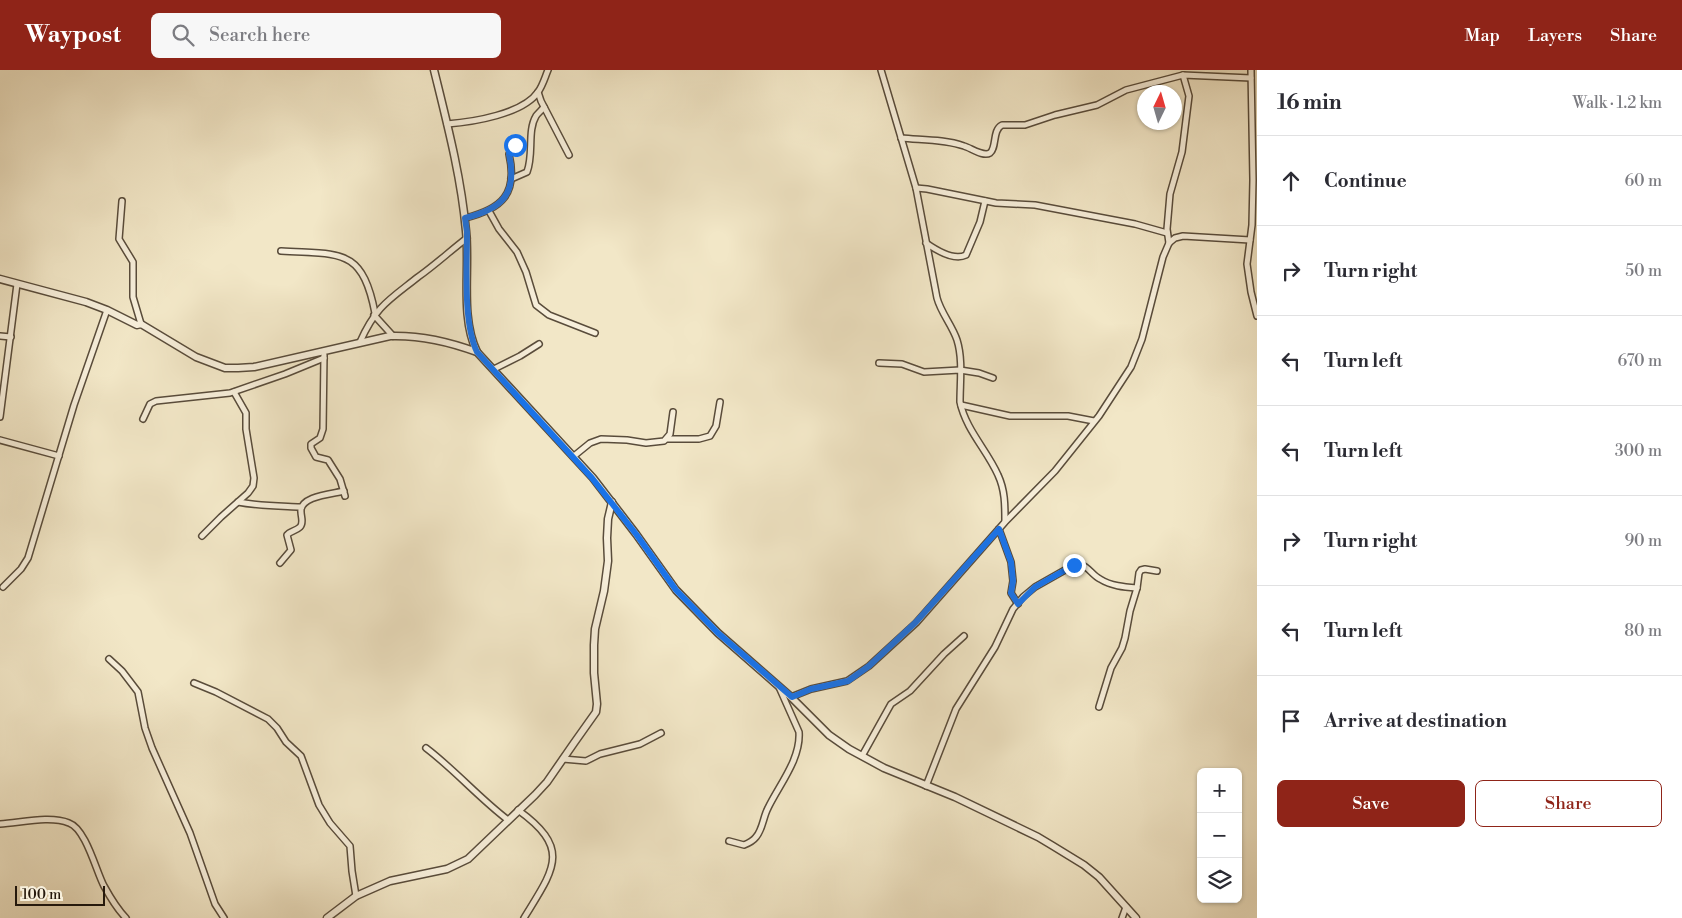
<!DOCTYPE html>
<meta charset="utf-8">
<style>
body{margin:0;font-family:"Libre Bodoni",serif;background:#f7f7f7;color:#2b2b33}
.controls{position:absolute;right:15px;bottom:15px;display:grid;overflow:hidden;border-radius:8px;box-shadow:0 1px 4px #0004}
.controls button{width:45px;height:45px;display:grid;place-items:center;padding:0;border:0;border-bottom:1px solid #e1e1e2;background:#fff;color:#2b2b33;font:25px sans-serif}
.compass{position:absolute;left:1137px;top:15px;width:45px;height:45px;border-radius:50%;background:#fff;box-shadow:0 1px 4px #0004;rotate:5deg}
.scale{position:absolute;left:15px;bottom:12px;width:90px;box-sizing:border-box;padding-left:5px;border:2px solid #26190c;border-top:0;font-size:14px;line-height:18px;white-space:nowrap;color:#26190c;-webkit-text-stroke:4px #f7efdb;paint-order:stroke}
.stop{position:absolute;width:15px;height:15px;margin:-11px;border:4px solid #1a73e8;border-radius:50%;background:#fff}
.stop.end{background:#1a73e8;border-color:#fff;box-shadow:0 1px 5px #0008}
.list{margin:0;padding:0;list-style:none}
h2{display:flex;justify-content:space-between;align-items:center;height:65px;margin:0;padding:0 20px;font-size:21px}
h2 small{font-size:16px;font-weight:400;color:#7c7c81}
.list li{display:grid;grid-template-columns:32px 1fr auto;gap:15px;align-items:center;box-sizing:border-box;height:90px;padding:0 20px;border-top:1px solid #e1e1e2}
.list b{display:block;font-size:19px;white-space:nowrap}
.list em{font-size:16px;font-style:normal;color:#7c7c81}
.actions{display:flex;gap:10px;padding:15px 20px}
.actions a{flex:1;padding:11px 0;border:1px solid #8f2418;border-radius:8px;text-align:center;font-size:18px;color:#8f2418}
.actions .main{background:#8f2418;color:#fff}
.icon{flex:none;width:28px;height:28px;fill:none;stroke:currentColor;stroke-width:2;stroke-linecap:round;stroke-linejoin:round}
.map{position:relative;flex:none;width:1257px;height:848px;overflow:hidden}
header{display:flex;align-items:center;gap:30px;box-sizing:border-box;height:70px;padding:0 25px;background:#8f2418;color:#fff}
header strong{font-size:24px}
nav{display:flex;gap:28px;margin-inline-start:auto;font-size:18px}
.search{width:350px;height:45px;background:#f7f7f7;display:flex;align-items:center;gap:12px;box-sizing:border-box;padding:0 18px;border-radius:8px;color:#7c7c81;font-size:19px}
main{display:flex}
aside{flex:1;background:#fff}
.map>svg:first-child{display:block}
.lines{fill:none;stroke-linecap:round;stroke-linejoin:round}
.minor-casing{stroke:#594c3b;stroke-width:8}
.tertiary-casing{stroke:#594c3b;stroke-width:9}
.minor{stroke:#f7efdb;stroke-width:5}
.tertiary{stroke:#f7efdb;stroke-width:6}
.route{stroke:#1a73e8;stroke-width:6}
</style>
<header>
<strong>Waypost</strong>
<div class="search"><svg class="icon" aria-label="search" viewBox="0 0 24 24"><circle cx="10" cy="10" r="6"/><path d="M15 15l6 6"/></svg>Search here</div>
<nav><a>Map</a><a>Layers</a><a>Share</a></nav>
</header>
<main>
<div class="map">
<svg width="1257" height="848" viewBox="0 0 1257 848">
<rect width="100%" height="100%" fill="#f2e7c7"/>
<filter id="stains"><feTurbulence type="fractalNoise" baseFrequency=".004" numOctaves="4"/><feColorMatrix values="0 0 0 0 .2 0 0 0 0 .09 0 0 0 0 .02 0 0 0 .5 -.17"/></filter>
<radialGradient id="worn" r=".72"><stop offset=".6" stop-color="#630" stop-opacity="0"/><stop offset="1" stop-color="#630" stop-opacity=".3"/></radialGradient>
<g class="lines">
<!-- minor casing -->
<g class="minor-casing">
<g id="minor">
<path d="M881 0 916 118 937 228C941 243 952 255 957 270 963 289 960 312 960 332 966 360 987 380 998 405 1005 420 1005 435 1005 451"/>
<path d="M1251 0 1253 110 1252 155 1247 194 1251 222 1257 246"/>
<path d="M538 22 541 31 569 85"/>
<path d="M447 54C473 52 523 44 538 22 543 15 545 7 548 0"/>
<path d="M901 68C921 70 944 69 964 76 971 78 983 87 990 83 997 78 992 60 1002 55H1025L1055 45 1097 35 1126 20 1183 5 1251 8"/>
<path d="M511 109 527 102C534 84 527 61 536 46 538 43 542 40 544 37"/>
<path d="M916 118 927 119 996 133 1035 135 1135 154 1167 163"/>
<path d="M122 131 119 169 133 192V227L141 254"/>
<path d="M489 141 499 159 517 182 526 202 536 235 549 245 595 263"/>
<path d="M465 148C502 139 518 124 509 84L515 75"/>
<path d="M926 173C936 180 954 191 966 185L980 152 985 131"/>
<path d="M1169 173 1167 159 1170 124 1182 82 1189 26 1183 5"/>
<path d="M281 181C339 185 362 176 375 243"/>
<path d="M374 245 393 266"/>
<path d="M0 266 11 267"/>
<path d="M360 272C376 236 389 230 418 207 435 195 450 181 467 168"/>
<path d="M324 285 323 359 320 368 311 374V378L316 387 328 390 340 409 345 426"/>
<path d="M879 293 902 294 924 302 960 300 979 303 993 308"/>
<path d="M494 299 520 286 539 274"/>
<path d="M961 335 1010 346H1068L1094 351"/>
<path d="M0 347 17 214"/>
<path d="M143 349 150 334 156 331 230 323 285 304 324 288"/>
<path d="M667 369H699L710 366 716 356 720 332"/>
<path d="M0 370 59 386"/>
<path d="M574 386 590 373 601 369 627 370 646 373 664 371 670 364 673 342"/>
<path d="M238 432C259 436 279 436 300 437"/>
<path d="M999 459 1011 492 1013 511 1011 523 1018 534"/>
<path d="M202 466 221 447 248 423 253 416 254 408 246 359V343L234 322"/>
<path d="M280 493 291 480 287 465C290 461 296 461 300 457 304 453 301 447 301 442 299 426 332 424 344 421"/>
<path d="M3 517 21 499 28 488 74 335 107 240"/>
<path d="M109 589 122 601 138 622 145 658 152 678 190 763 215 834 224 848"/>
<path d="M194 613 216 622 268 649 277 658 286 672 301 686 319 735 330 753 350 776 352 801 356 826"/>
<path d="M791 627 811 619 847 611 869 596 916 553 1005 452 1055 401 1099 346 1131 297 1142 269 1163 187 1169 173 1175 168 1183 166 1250 170"/>
<path d="M1099 637 1111 598 1122 578 1125 568 1130 541 1137 518 1139 503 1141 500 1145 499 1157 501"/>
<path d="M426 678C455 700 479 728 508 750"/>
<path d="M862 686 891 634 910 621 944 584 964 566"/>
<path d="M563 689 586 691 600 684 640 674 661 663"/>
<path d="M926 716 956 639 995 577 1013 539 1023 527 1035 517 1065 500 1080 494C1089 497 1092 505 1100 509 1111 516 1124 517 1137 518"/>
<path d="M518 740C572 779 554 799 524 848"/>
<path d="M0 754C20 753 50 745 69 753 86 759 96 801 104 816 110 827 118 840 126 848"/>
<path d="M729 771 744 775C749 773 753 771 756 767 763 759 763 747 768 738 779 715 801 689 799 662L779 617"/>
<path d="M1122 848 1126 837"/>
</g>
</g>
<!-- tertiary casing -->
<g class="tertiary-casing">
<g id="tertiary">
<path d="M434 0C447 53 461 106 466 161 470 200 460 247 477 282"/>
<path d="M0 209 86 232 107 240 137 255 141 254 196 287 225 298H238L254 297 390 266C419 265 450 272 477 282L593 408 636 464 676 520 718 563 791 627 829 665 849 679 884 698 955 727 1038 767 1053 776 1084 795 1099 807 1136 848"/>
<path d="M327 848 356 826 390 811 447 799 468 789 535 725 547 712 574 673 596 642 597 634 594 603V575L595 559 604 521 608 491 607 468 608 449 612 432"/>
</g>
</g>
<!-- minor -->
<use href="#minor" class="minor"/>
<!-- tertiary -->
<use href="#tertiary" class="tertiary"/>
</g>
<g class="lines">
<!-- route -->
<path class="route" d="M515 75 509 84C518 124 502 139 465 148L467 162C467 196 463 253 477 282L592 408 636 464 676 520 718 563 792 627 811 619 848 611 869 596 916 552 999 459 1011 492 1013 511 1011 523 1018 534 1035 517 1074 495"/>
</g>
<rect width="100%" height="100%" filter="url(#stains)"/>
<rect width="100%" height="100%" fill="url(#worn)"/>
</svg>
<div class="controls">
<button>+</button>
<button>−</button>
<button><svg class="icon" aria-label="layers" viewBox="0 0 24 24"><path d="M12 4l9 5-9 5-9-5zM3 14l9 5 9-5"/></svg></button>
</div>
<svg class="compass" viewBox="-18 -18 36 36"><path d="M0-13l5 13h-10z" fill="#e53935"/><path d="M0 13l5-13h-10z" fill="#7c7c81"/></svg>
<div class="scale">100 m</div>
<div class="stop" style="left:515px;top:75px"></div>
<div class="stop end" style="left:1074px;top:495px"></div>
</div>
<aside>
<h2>16 min<small>Walk · 1.2 km</small></h2>
<ul class="list">
<li><svg class="icon" aria-label="ahead" viewBox="0 0 24 24"><path d="M12 20V5M6 11l6-6 6 6"/></svg><div><b>Continue</b></div><em>60 m</em></li>
<li><svg class="icon" aria-label="right" viewBox="0 0 24 24"><path d="M7 20v-9h11M14 6l5 5-5 5"/></svg><div><b>Turn right</b></div><em>50 m</em></li>
<li><svg class="icon" aria-label="left" viewBox="0 0 24 24"><path d="M17 20v-9H6M10 6l-5 5 5 5"/></svg><div><b>Turn left</b></div><em>670 m</em></li>
<li><svg class="icon" aria-label="left" viewBox="0 0 24 24"><path d="M17 20v-9H6M10 6l-5 5 5 5"/></svg><div><b>Turn left</b></div><em>300 m</em></li>
<li><svg class="icon" aria-label="right" viewBox="0 0 24 24"><path d="M7 20v-9h11M14 6l5 5-5 5"/></svg><div><b>Turn right</b></div><em>90 m</em></li>
<li><svg class="icon" aria-label="left" viewBox="0 0 24 24"><path d="M17 20v-9H6M10 6l-5 5 5 5"/></svg><div><b>Turn left</b></div><em>80 m</em></li>
<li><svg class="icon" aria-label="arrive" viewBox="0 0 24 24"><path d="M6 21V4h12l-3 4 3 4H6"/></svg><div><b>Arrive at destination</b></div></li>
</ul>
<div class="actions"><a class="main">Save</a><a>Share</a></div>
</aside>
</main>
